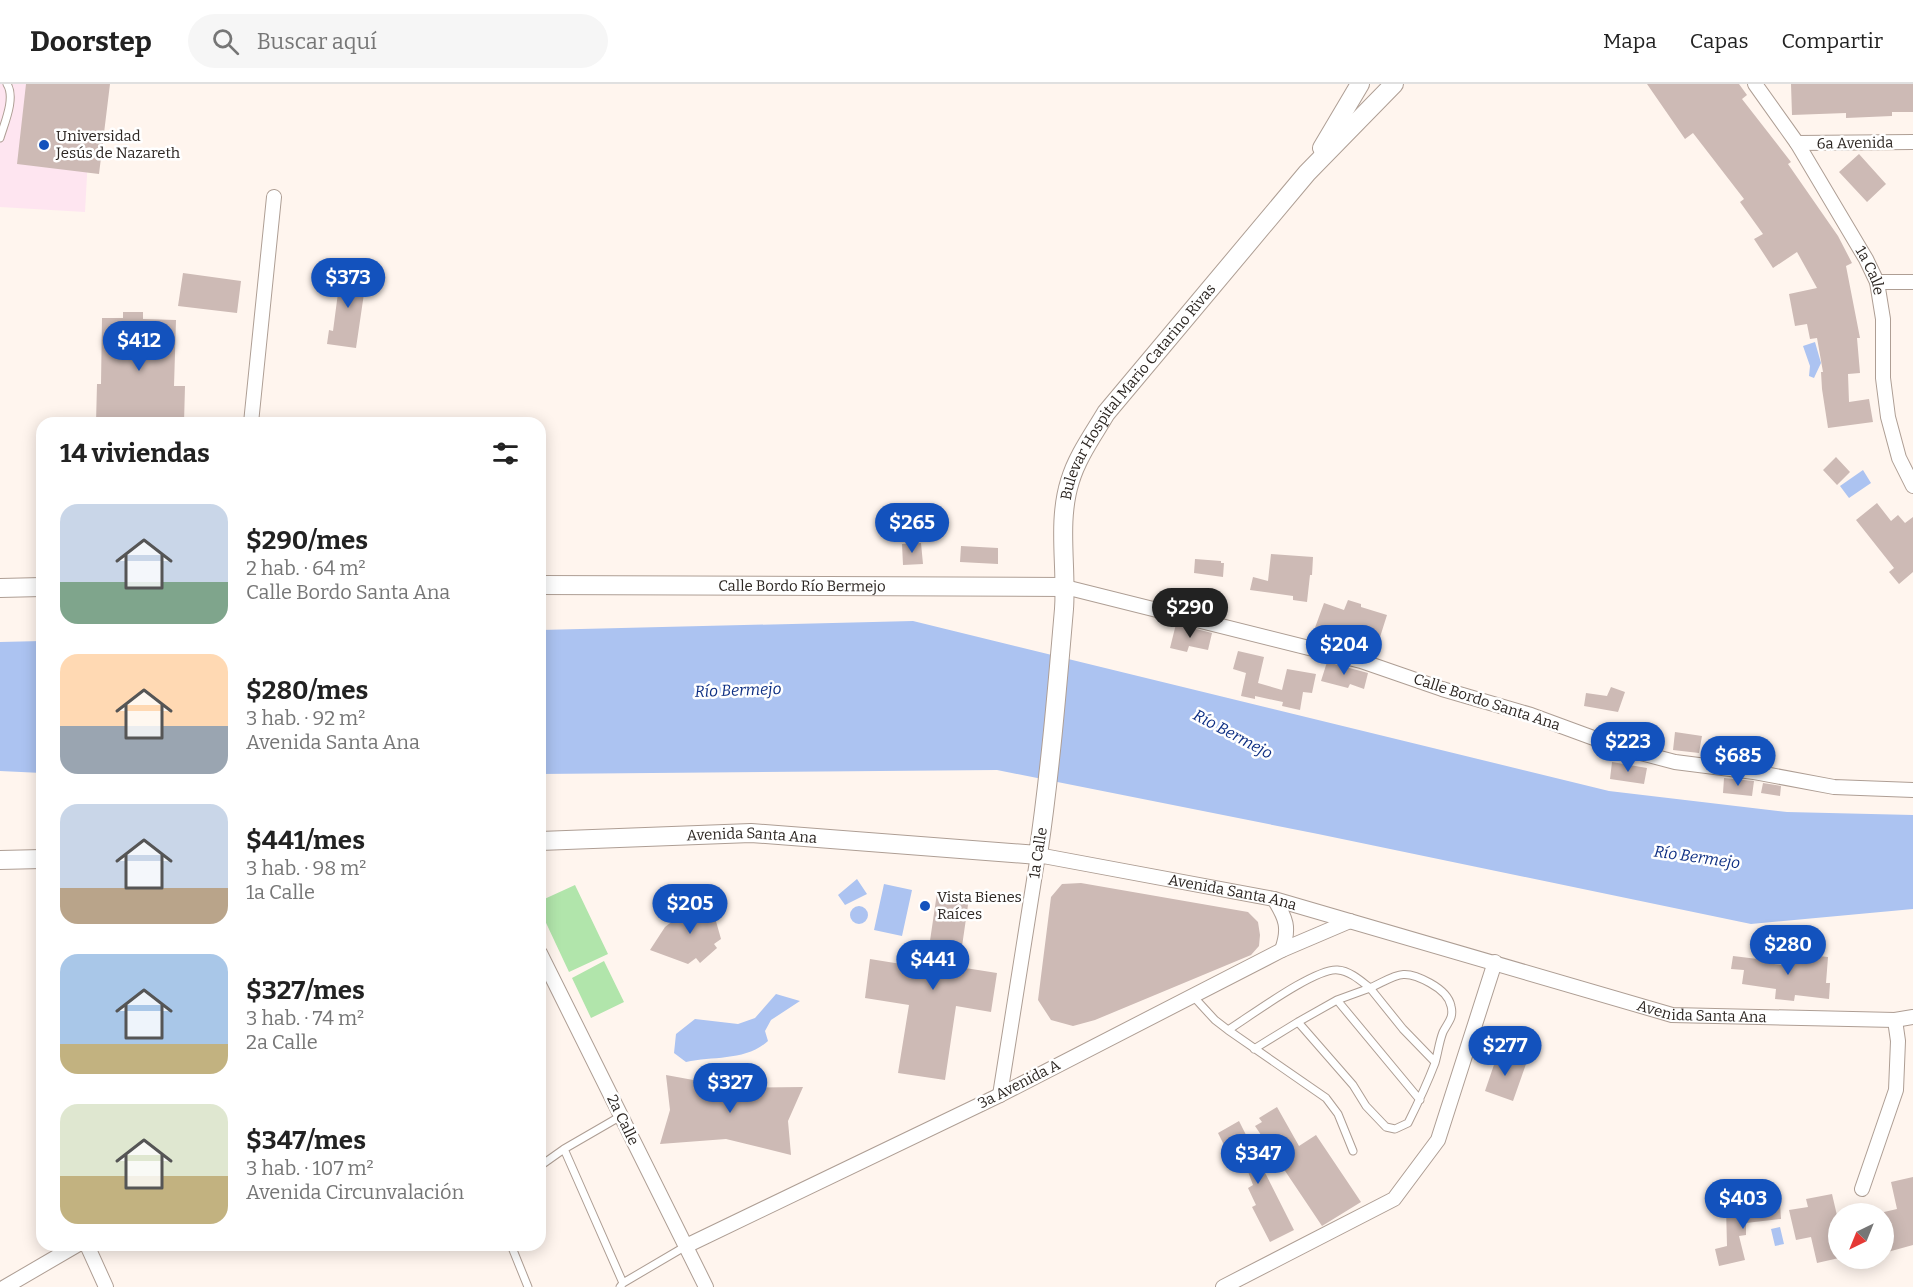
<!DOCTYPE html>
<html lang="es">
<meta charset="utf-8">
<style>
:root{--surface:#fff;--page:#f6f6f6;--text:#222;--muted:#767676;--line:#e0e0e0;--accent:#1352bd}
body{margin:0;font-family:Bitter,serif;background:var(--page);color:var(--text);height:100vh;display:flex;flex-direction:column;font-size:22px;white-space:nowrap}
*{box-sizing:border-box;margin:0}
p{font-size:20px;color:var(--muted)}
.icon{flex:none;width:33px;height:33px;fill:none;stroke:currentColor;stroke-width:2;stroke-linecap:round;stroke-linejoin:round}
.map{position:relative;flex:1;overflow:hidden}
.panel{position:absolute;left:36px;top:333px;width:510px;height:834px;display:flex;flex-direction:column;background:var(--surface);border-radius:18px;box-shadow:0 3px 15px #0003}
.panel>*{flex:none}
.needle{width:39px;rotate:223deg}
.fabs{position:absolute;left:1828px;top:1119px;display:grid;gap:12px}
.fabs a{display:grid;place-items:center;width:66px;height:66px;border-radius:50%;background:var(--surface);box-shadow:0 3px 15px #0003;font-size:30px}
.price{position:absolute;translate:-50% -51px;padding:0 14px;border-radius:21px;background:var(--accent);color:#fff;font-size:20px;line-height:39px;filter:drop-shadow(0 2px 3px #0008)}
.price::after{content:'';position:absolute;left:50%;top:36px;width:18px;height:14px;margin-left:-9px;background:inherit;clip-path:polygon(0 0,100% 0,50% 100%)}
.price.on{background:#222;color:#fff}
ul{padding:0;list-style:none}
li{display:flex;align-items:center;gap:18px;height:150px;padding:0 24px}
li span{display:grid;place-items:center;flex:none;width:168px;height:120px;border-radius:18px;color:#555}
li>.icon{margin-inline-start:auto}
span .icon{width:72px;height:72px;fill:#fffc;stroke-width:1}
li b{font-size:26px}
h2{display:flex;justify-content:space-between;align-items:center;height:72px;padding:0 24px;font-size:26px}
header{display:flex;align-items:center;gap:36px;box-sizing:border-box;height:84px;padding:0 30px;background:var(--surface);border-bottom:2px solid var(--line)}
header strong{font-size:28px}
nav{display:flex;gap:33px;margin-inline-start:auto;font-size:21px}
.search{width:420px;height:54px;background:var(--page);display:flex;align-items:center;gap:15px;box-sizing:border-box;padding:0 21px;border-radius:33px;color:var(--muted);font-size:22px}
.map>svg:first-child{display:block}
</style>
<header>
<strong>Doorstep</strong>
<div class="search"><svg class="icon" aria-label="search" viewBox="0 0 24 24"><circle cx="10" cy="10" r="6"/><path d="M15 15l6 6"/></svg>Buscar aquí</div>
<nav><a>Mapa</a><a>Capas</a><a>Compartir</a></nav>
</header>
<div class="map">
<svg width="1913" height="1203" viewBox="0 0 1913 1203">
<rect width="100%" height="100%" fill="#fff5ee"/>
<!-- education -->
<path fill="#fee5f0" d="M0,0H92L85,128L0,123Z"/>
<!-- green -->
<path fill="#b1e5ab" d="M575,801L608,870L569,888L540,826V817Z
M604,877L624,918L591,934L572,894Z"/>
<!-- water -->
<path fill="#acc3f1" d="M1815,258L1821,279L1814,294L1809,292L1810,282L1803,262Z
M1863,386L1871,399L1849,414L1840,402Z
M913,537L1609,707L1787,728L1913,731V825L1751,840L1318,750L997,686L540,690V546Z
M42,557V689L0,687V558Z
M857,795L867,810L845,821L838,811Z
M884,800L912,806L902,852L874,846Z
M850 831a9 9 0 1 1 18 0a9 9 0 1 1-18 0Z
M776,910L800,917L771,936L765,947L768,957C746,977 714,972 686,978L674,969L676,950L695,935L738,940L755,934Z
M1780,1143L1784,1160L1775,1162L1771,1145Z"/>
<!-- building -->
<path fill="#cdbab5" d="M26,0H110L99,90L17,80Z
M1647,0H1739L1747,11L1742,15L1791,78L1788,80L1838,152L1852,179L1846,182L1860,254H1857L1860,289L1848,290L1849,318L1869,315L1873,338L1828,344L1822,305L1821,288H1823L1817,254L1810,255L1807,240L1795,242L1789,210L1817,204L1797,168L1773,184L1754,155L1763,150L1740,118L1744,115L1693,49L1685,55Z
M1791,0H1913V28H1892V32L1846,34V29L1792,31Z
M1859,70L1886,100L1867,118L1839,88Z
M341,186L367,189L356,264L327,260L329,246L333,247Z
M183,189L241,197L237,229L178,222Z
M123,228H143V235L176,236L174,302H185L184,339H96L97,300H101L102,234H123Z
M1836,373L1850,388L1837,401L1823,386Z
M1877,419L1891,437L1898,431L1905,439L1913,433V488L1899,500L1889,488L1894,484L1856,436Z
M921,459L923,480L903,481L902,460Z
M961,462L998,464V480L960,478Z
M1271,470L1313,473L1312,491H1310L1307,518L1293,516V512L1250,506L1253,493L1268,497Z
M1195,475L1221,477V479H1224L1223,493L1194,489Z
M1348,516L1361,520V523L1387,531L1374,572L1332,560L1312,552L1324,519L1344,526Z
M1176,540L1212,549L1208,566L1189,562L1187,568L1170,564Z
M1238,567L1264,573L1258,599L1282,606L1287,585L1316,590L1312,609L1303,608L1300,626L1282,622L1283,618L1255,612V615L1241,612L1246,589L1233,585Z
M1327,578L1368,589L1364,605L1350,600L1348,604L1321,597Z
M1611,603L1625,608L1618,628L1584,622L1586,609L1607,612Z
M1675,648L1702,652L1699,669L1673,666Z
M1612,678L1647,684L1644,700L1610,695Z
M1724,694L1754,697L1752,712L1723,709Z
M1763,699L1781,702L1780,712L1761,709Z
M1081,799L1248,828L1258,838L1260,851L1259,862L1251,871L1095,936L1073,942L1051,936L1038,916L1051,813L1062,800Z
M937,809L969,814L959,883L997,889L991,928L956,922L945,996L898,989L909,921L865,914L870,875L926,884Z
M710,816L721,855L714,860L717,864L700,879L696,874L688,880L650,866L665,843L688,825Z
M1792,869L1828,873L1826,899H1830L1829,915L1795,911L1794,917L1775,915L1776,905L1742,900L1744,886L1731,885L1733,872L1766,876V879L1791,882Z
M1498,969L1526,980L1513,1017L1485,1007Z
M666,991L737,1004L803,1003L788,1037L791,1071L726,1055L660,1060L670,1026Z
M1277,1023L1299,1062L1316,1051L1361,1118L1322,1142L1255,1042L1262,1038L1259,1034Z
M1239,1037L1294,1146L1270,1158L1252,1123L1256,1121L1248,1104L1253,1101L1240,1066L1229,1071L1218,1049Z
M1913,1093V1161L1884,1169V1128L1897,1125L1891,1098Z
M1832,1110L1839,1140V1174L1817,1179L1811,1153L1796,1156L1789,1126L1808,1123L1806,1115Z
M1780,1120L1781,1135L1746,1139V1151L1739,1152L1745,1176L1719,1182L1715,1165L1727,1162L1726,1123L1751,1124Z"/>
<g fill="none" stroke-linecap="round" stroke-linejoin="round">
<!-- lane casing -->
<g stroke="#ae9e94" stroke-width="9">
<path id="lane" d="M0,54C4,40 16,14 7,0
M1192,911L1215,936L1228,946C1249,933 1316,883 1338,886C1350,887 1361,897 1370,904
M1337,916L1370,904
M1228,946L1326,1014L1338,1030L1353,1067
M1254,965L1298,938
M1420,1016L1337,916L1298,938L1353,1001L1366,1022L1386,1043L1395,1045L1408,1039C1418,1019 1427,1000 1435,979C1438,969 1439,958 1443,948C1448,938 1454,934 1451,922C1449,912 1439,904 1430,899C1402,883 1396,892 1370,904L1403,945L1435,978
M564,1065L623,1199
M540,1082L564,1065L621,1032
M511,1161L528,1203
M620,1203L623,1199L686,1162"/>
</g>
<!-- street casing -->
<g stroke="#ae9e94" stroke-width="16">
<g id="street">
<path id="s1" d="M1755,0L1797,59L1866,175L1877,198L1883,235V294L1888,333L1899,374L1913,402"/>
<path d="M1797,59L1913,58"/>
<path d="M1877,198H1913"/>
<path d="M251,339L274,113"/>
<path d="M1065,503L1361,577L1442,605L1531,631L1618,663L1675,678L1754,688L1834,703L1913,706"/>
<path d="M1274,815C1286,834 1290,844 1282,866"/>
<path d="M540,869L706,1203"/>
<path id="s2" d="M1000,1011L1038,771L1274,815L1672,931L1895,936L1913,933"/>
<path d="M1862,1105L1896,1006L1898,957L1895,936"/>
<path d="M87,1161L106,1203"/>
<path d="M686,1162L1000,1011L1282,866L1350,837"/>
<path d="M5,1203L77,1161"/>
<path d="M1223,1203L1394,1115L1438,1056L1495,878"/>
</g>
</g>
<!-- secondary casing -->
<g stroke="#ae9e94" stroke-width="20">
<g id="secondary">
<path d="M1322,64L1360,0"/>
<path id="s3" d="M540,501L1065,503"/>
<path d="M0,504L42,503"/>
<path id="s4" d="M540,757L751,749L1038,771C1050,689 1057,607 1064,525C1067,483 1057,438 1070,397C1077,373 1093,351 1106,329L1307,89L1394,0"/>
<path d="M0,776L42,775"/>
</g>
</g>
<!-- lane -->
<use href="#lane" stroke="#fff" stroke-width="7"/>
<!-- street -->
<use href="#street" stroke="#fff" stroke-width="14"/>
<!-- secondary -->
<use href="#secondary" stroke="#fff" stroke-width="18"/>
</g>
<!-- markers -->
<g fill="#1352bd" stroke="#fff" stroke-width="2">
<circle cx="44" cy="61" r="6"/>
<circle cx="925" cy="822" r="6"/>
</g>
<g text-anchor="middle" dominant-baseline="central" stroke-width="5" stroke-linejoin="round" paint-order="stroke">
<!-- poi labels -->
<g font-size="15" fill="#2c2622" stroke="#fff" text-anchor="start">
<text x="56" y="52">Universidad<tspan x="56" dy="17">Jesús de Nazareth</tspan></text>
<text x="937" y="813">Vista Bienes<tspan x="937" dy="17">Raíces</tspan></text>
</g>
<!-- street labels -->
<g font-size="15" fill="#2c2622" stroke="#fff">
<text transform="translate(1855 59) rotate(-1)">6a Avenida</text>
<text stroke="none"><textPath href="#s1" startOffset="220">1a Calle</textPath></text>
<text stroke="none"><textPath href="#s4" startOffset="987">Bulevar Hospital Mario Catarino Rivas</textPath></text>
<text stroke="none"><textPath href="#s3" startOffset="262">Calle Bordo Río Bermejo</textPath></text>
<text transform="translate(1487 618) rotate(18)">Calle Bordo Santa Ana</text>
<text stroke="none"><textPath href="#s4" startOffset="212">Avenida Santa Ana</textPath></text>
<text transform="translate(1038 769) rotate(-81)">1a Calle</text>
<text stroke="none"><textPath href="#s2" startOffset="441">Avenida Santa Ana</textPath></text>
<text stroke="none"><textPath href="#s2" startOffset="927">Avenida Santa Ana</textPath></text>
<text transform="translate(1019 1000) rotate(-27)">3a Avenida A</text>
<text transform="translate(623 1036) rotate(64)">2a Calle</text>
</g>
<!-- water labels -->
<g font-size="16" font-style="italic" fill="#0e2f83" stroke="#fff">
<text transform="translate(738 606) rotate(-2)">Río Bermejo</text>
<text transform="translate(1233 650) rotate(28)">Río Bermejo</text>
<text transform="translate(1697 773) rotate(8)">Río Bermejo</text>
</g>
</g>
</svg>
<div class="fabs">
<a><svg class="needle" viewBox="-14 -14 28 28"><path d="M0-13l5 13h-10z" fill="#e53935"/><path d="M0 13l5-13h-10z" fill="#767676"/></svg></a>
</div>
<b class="price" style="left:348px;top:225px">$373</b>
<b class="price" style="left:139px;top:288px">$412</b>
<b class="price" style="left:912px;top:470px">$265</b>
<b class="price on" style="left:1190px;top:555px">$290</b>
<b class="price" style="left:1344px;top:592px">$204</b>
<b class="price" style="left:1628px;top:689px">$223</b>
<b class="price" style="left:1738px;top:703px">$685</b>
<b class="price" style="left:690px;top:851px">$205</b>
<b class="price" style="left:1788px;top:892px">$280</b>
<b class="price" style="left:933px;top:907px">$441</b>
<b class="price" style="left:1505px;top:993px">$277</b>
<b class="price" style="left:730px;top:1030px">$327</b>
<b class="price" style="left:1258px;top:1101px">$347</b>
<b class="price" style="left:1743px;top:1146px">$403</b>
<section class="panel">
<h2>14 viviendas<svg class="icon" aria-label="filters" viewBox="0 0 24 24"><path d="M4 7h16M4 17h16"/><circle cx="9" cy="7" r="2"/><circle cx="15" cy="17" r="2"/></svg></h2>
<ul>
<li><span style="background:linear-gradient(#c9d6e8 65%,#7fa58c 0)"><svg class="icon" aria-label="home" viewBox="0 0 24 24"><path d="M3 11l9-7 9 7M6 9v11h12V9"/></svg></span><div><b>$290/mes</b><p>2 hab. · 64 m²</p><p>Calle Bordo Santa Ana</p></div></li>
<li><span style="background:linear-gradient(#ffd9b3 60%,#9aa5b1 0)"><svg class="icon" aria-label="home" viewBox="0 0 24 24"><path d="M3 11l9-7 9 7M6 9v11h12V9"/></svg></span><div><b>$280/mes</b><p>3 hab. · 92 m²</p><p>Avenida Santa Ana</p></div></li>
<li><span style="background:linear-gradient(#c9d6e8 70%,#b9a48a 0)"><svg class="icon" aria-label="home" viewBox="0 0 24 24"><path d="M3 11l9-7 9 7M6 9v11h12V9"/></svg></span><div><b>$441/mes</b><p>3 hab. · 98 m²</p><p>1a Calle</p></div></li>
<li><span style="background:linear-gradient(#a9c7e8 75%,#c2b280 0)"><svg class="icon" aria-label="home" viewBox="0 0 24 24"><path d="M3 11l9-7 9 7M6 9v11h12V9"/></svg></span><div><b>$327/mes</b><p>3 hab. · 74 m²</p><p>2a Calle</p></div></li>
<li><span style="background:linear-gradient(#dfe7d0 60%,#c2b280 0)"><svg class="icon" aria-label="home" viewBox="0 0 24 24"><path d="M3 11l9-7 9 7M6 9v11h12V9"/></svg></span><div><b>$347/mes</b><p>3 hab. · 107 m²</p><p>Avenida Circunvalación</p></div></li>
</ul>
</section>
</div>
